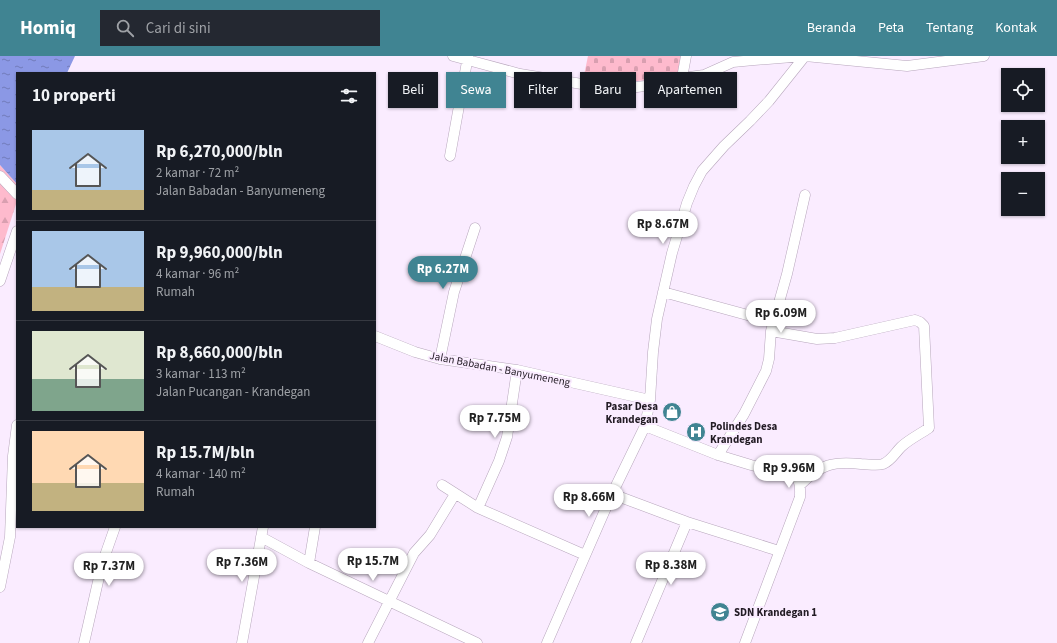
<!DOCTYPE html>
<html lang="id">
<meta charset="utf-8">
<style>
:root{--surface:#171b24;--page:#242831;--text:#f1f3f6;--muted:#9ea1a6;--line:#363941;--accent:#408492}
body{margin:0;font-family:"Source Sans 3",sans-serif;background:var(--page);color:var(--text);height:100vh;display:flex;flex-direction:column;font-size:15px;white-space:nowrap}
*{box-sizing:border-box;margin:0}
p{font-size:13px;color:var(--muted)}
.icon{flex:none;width:22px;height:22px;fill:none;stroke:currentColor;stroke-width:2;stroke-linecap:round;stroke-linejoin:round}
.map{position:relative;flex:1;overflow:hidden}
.panel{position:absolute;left:16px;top:16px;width:360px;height:456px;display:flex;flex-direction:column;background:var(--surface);border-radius:0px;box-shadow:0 1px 3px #0004}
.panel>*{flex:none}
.top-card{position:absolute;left:388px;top:16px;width:380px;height:36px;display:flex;gap:8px}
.buttons{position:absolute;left:1001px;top:12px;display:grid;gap:8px}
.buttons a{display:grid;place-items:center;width:44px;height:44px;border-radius:0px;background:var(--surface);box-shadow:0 1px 3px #0004;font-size:20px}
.price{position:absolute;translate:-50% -34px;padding:0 9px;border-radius:14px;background:#fff;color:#222;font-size:13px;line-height:26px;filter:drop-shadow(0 1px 2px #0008)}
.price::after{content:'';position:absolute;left:50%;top:24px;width:12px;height:9px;margin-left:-6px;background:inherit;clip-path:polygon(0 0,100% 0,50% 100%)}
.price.on{background:var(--accent);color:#fff}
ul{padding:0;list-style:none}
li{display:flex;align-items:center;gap:12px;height:100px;padding:0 16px}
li+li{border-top:1px solid var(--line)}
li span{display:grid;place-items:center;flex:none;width:112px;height:80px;border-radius:0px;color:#555}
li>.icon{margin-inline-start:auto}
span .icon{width:48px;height:48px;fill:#fffc;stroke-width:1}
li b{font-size:17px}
h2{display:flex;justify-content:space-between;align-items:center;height:48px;padding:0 16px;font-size:17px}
.chip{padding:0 14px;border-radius:0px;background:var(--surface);box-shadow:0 1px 3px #0004;font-size:14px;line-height:36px}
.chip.on{background:var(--accent);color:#fff}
header{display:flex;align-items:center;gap:24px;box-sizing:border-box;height:56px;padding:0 20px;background:var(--accent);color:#fff}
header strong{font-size:19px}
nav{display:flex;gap:22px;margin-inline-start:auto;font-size:14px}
.search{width:280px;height:36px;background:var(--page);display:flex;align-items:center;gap:10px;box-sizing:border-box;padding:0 14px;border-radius:0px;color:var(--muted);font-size:15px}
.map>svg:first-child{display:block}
</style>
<header>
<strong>Homiq</strong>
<div class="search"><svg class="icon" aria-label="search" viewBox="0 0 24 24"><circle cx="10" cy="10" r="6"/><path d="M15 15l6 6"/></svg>Cari di sini</div>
<nav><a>Beranda</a><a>Peta</a><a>Tentang</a><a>Kontak</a></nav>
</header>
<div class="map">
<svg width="1057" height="587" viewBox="0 0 1057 587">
<defs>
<pattern id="forest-firs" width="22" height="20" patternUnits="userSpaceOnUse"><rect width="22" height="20" fill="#febacd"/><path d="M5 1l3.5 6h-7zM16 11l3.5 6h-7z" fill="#d99fb0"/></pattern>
<pattern id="cemetery-stones" width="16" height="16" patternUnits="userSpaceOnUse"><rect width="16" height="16" fill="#febacd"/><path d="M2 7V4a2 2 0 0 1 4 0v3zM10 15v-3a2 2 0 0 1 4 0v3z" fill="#d99fb0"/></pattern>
<pattern id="water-ripples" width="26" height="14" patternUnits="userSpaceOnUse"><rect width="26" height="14" fill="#8b98e5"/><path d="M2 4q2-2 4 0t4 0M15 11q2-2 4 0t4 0" fill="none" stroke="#717bb9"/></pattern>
</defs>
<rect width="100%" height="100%" fill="#faecff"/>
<!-- forest -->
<path fill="url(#forest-firs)" d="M0,109L17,128V145L0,198Z"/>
<!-- cemetery -->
<path fill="url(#cemetery-stones)" d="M588,0H682L679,21L637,25L583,24Z"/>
<!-- water -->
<path fill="url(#water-ripples)" d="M0,0H75L67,17H17V128L0,109Z"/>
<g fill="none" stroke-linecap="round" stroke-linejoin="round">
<!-- minor casing -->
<g stroke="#b7a6bc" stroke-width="11">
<path id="minor" d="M453,0L520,18L588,29L629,32L653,29L682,22L704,19L733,6L754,4L805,0L907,10L984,0
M682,22L686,0
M450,100L468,0
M0,120L17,138
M0,225L17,175
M663,236L773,266
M771,275L817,283L835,282L915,264L920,266L924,270L929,372C920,378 908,384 901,391C895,397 891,405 883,408C876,410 868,408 861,408C833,405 821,408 800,429
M375,280L415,296L440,303L517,314L650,344
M440,303L454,236L475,172
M645,370L718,399L751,409L795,420C801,426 800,432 800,441L745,587
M718,399L744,358L766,315L769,303L771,275L787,218L805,139
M442,429L478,452L585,499
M612,438L687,466L779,495
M478,452L499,405L507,381L517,314
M261,481L309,507L477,587
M309,507L315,471
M0,531L10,481L13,400L17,369
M84,587L102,508L115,471
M242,587L263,471
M368,587L414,497L430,479L455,438
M547,587L612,438L645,370L650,344L653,296L657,263L672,197L687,147L694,130L702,115L724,90L750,65L769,45L805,0
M636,587L687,466"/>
</g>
<!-- minor -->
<use href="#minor" stroke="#fff" stroke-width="10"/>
</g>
<!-- icons -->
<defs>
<g id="shop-disc" transform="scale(1)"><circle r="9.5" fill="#408492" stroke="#faecff"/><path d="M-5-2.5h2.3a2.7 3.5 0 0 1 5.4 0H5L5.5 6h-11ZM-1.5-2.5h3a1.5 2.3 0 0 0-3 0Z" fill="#fff"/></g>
<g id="hospital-disc" transform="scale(1)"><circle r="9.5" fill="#408492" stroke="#faecff"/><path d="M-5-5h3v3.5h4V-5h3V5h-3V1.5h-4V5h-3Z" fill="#fff"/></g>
<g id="school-disc" transform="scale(1)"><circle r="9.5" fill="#408492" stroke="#faecff"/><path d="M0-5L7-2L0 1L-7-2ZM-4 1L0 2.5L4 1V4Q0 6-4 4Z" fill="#fff"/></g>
</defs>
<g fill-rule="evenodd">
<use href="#shop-disc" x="672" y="356"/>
<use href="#hospital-disc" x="696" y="376"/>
<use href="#school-disc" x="720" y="556"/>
</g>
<g text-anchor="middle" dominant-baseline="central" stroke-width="4" stroke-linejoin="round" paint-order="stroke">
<!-- street labels -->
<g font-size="11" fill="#221b24" stroke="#faecff">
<text transform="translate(500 313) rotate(11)">Jalan Babadan - Banyumeneng</text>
</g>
<!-- poi labels -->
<g font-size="11" font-weight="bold" fill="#221b24" stroke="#faecff" text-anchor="start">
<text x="658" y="350" text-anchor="end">Pasar Desa<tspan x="658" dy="13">Krandegan</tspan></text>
<text x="710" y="370">Polindes Desa<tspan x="710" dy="13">Krandegan</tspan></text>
<text x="734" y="556">SDN Krandegan 1</text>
</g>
</g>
</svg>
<div class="buttons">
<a><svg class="icon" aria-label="locate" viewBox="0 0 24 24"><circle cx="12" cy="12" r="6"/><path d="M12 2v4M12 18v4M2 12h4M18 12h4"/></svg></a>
<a>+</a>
<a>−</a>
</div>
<b class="price" style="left:663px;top:189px">Rp 8.67M</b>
<b class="price on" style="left:443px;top:234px">Rp 6.27M</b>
<b class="price" style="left:781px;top:278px">Rp 6.09M</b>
<b class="price" style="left:495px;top:383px">Rp 7.75M</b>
<b class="price" style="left:789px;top:433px">Rp 9.96M</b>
<b class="price" style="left:589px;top:462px">Rp 8.66M</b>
<b class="price" style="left:373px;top:526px">Rp 15.7M</b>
<b class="price" style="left:242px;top:527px">Rp 7.36M</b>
<b class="price" style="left:671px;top:530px">Rp 8.38M</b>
<b class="price" style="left:109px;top:531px">Rp 7.37M</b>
<div class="top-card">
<a class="chip">Beli</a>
<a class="chip on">Sewa</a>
<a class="chip">Filter</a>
<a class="chip">Baru</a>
<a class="chip">Apartemen</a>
</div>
<section class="panel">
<h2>10 properti<svg class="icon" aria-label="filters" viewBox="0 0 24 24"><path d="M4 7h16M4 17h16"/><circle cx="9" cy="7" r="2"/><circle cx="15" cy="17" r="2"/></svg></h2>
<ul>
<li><span style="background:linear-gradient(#a9c7e8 75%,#c2b280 0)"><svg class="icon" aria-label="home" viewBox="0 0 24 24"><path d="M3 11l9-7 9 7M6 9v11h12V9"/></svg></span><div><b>Rp 6,270,000/bln</b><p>2 kamar · 72 m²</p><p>Jalan Babadan - Banyumeneng</p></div></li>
<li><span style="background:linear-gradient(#a9c7e8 70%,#c2b280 0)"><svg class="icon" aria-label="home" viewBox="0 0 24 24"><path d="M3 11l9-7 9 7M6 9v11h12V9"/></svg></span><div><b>Rp 9,960,000/bln</b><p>4 kamar · 96 m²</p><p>Rumah</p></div></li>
<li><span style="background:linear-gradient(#dfe7d0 60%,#7fa58c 0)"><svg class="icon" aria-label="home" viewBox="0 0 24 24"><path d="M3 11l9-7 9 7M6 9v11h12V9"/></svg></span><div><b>Rp 8,660,000/bln</b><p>3 kamar · 113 m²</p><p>Jalan Pucangan - Krandegan</p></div></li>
<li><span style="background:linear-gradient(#ffd9b3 65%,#c2b280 0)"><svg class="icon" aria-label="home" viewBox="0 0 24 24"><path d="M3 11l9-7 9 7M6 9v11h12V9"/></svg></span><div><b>Rp 15.7M/bln</b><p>4 kamar · 140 m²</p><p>Rumah</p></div></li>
</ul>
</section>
</div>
